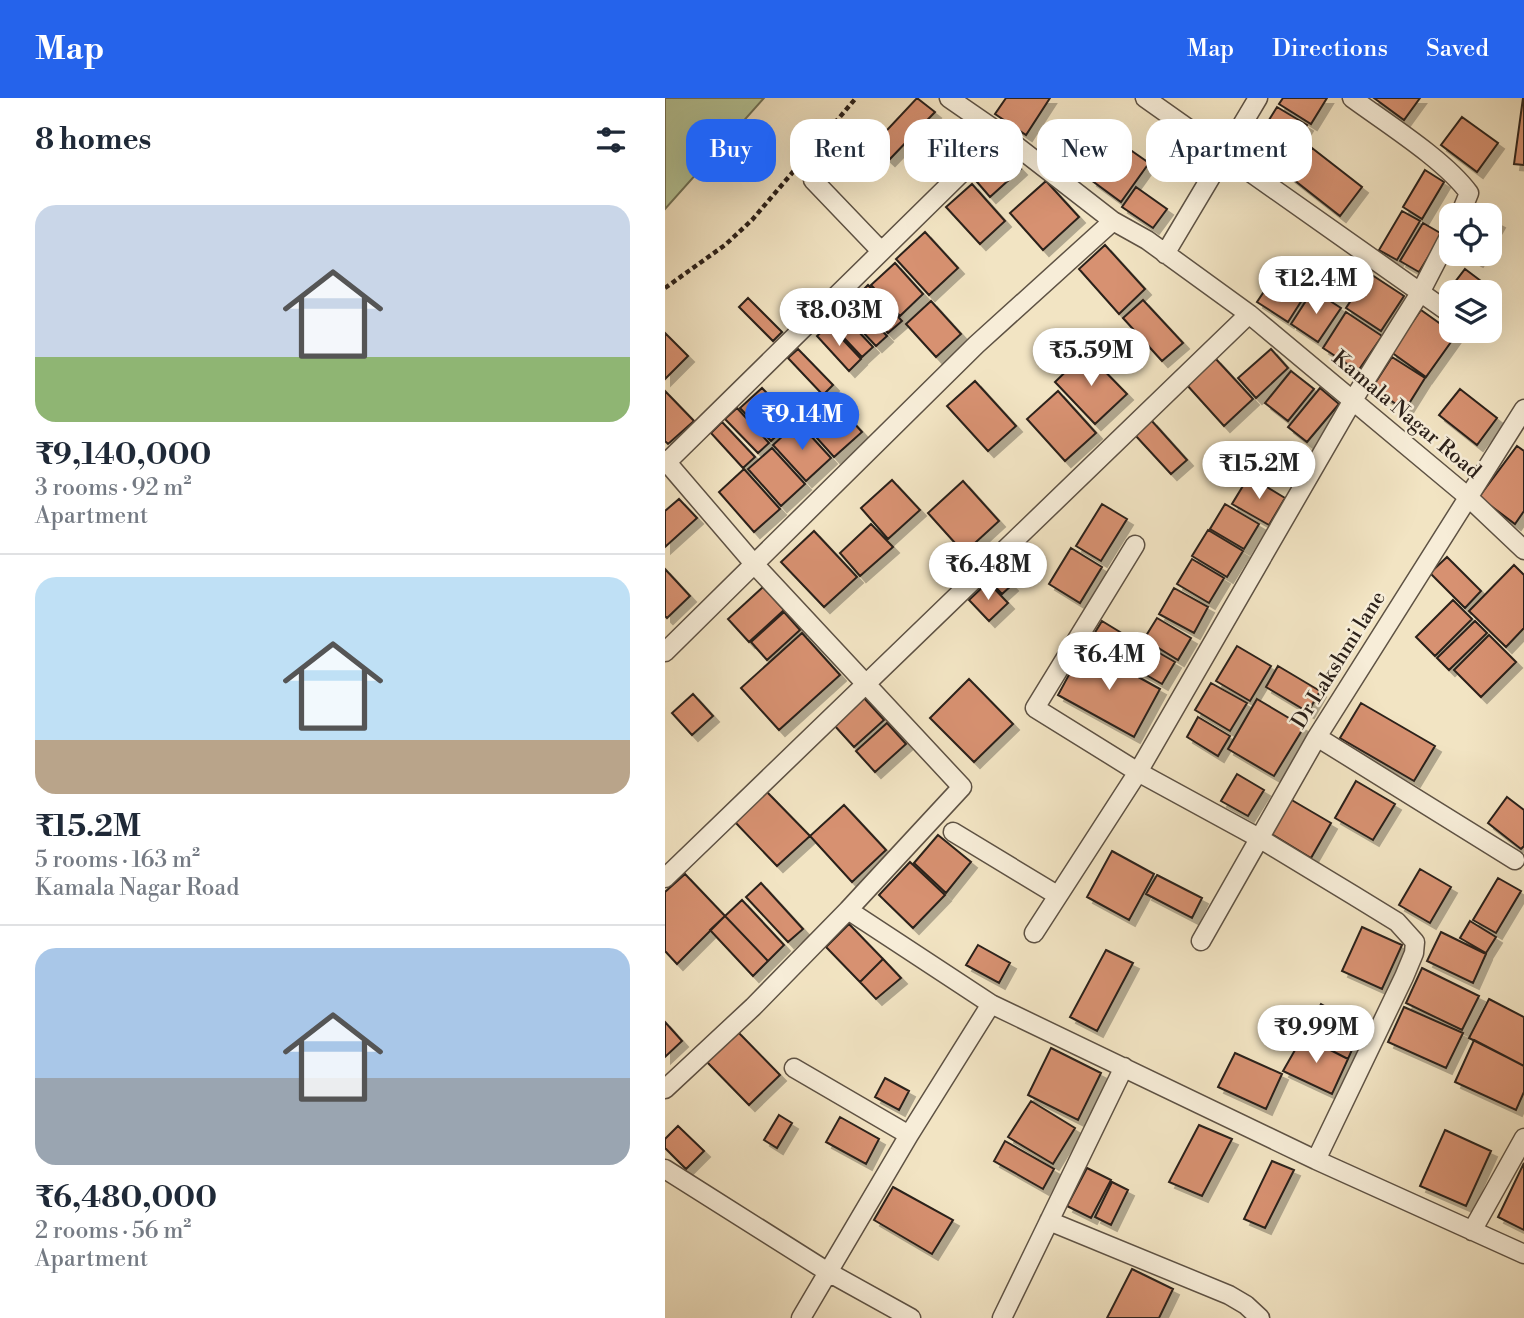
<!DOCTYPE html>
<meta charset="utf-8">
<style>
:root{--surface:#fff;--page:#f6f6f7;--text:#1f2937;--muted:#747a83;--line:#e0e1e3;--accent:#2563eb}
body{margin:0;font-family:"Libre Bodoni",serif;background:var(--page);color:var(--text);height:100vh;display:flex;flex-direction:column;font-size:26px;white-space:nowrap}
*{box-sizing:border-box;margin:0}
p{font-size:23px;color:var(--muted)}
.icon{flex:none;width:38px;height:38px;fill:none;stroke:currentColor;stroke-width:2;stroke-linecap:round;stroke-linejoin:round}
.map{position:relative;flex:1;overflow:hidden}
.panel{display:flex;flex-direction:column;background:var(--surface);width:665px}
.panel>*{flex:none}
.guide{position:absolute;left:21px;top:21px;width:665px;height:63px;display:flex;gap:14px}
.fabs{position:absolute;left:774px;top:105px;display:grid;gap:14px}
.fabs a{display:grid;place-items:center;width:63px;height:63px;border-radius:14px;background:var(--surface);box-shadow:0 7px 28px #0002;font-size:35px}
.price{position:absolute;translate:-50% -60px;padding:0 16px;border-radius:24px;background:#fff;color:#222;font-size:23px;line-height:46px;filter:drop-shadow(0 2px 4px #0008)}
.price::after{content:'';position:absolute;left:50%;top:42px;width:21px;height:16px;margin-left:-10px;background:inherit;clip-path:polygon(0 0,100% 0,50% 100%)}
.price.on{background:var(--accent);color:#fff}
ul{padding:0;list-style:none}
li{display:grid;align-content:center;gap:14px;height:371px;padding:0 35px}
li+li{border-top:2px solid var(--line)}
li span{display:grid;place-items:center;height:217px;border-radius:21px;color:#555}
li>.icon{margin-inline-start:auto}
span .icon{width:126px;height:126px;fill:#fffc;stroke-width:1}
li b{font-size:30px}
h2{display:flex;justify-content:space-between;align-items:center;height:84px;padding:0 35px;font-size:30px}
.pill{padding:0 24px;border-radius:21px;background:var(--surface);box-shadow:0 7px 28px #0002;font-size:24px;line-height:63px}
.pill.on{background:var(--accent);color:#fff}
header{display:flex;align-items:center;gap:42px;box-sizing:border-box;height:98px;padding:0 35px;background:var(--accent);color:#fff}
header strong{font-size:33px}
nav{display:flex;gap:38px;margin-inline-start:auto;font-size:24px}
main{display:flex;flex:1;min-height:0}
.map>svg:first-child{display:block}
</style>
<header>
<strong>Map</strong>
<nav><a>Map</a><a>Directions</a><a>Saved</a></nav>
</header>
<main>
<section class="panel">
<h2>8 homes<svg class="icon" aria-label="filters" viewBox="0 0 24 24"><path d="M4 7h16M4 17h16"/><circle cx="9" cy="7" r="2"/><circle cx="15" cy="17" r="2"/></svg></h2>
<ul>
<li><span style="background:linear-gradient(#c9d6e8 70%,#8fb573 0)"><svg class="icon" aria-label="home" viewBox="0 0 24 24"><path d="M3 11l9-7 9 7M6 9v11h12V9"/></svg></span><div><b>₹9,140,000</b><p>3 rooms · 92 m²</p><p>Apartment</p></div></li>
<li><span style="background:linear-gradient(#bfe0f5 75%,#b9a48a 0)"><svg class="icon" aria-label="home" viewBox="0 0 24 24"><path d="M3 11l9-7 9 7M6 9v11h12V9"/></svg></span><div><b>₹15.2M</b><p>5 rooms · 163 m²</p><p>Kamala Nagar Road</p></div></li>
<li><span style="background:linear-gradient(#a9c7e8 60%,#9aa5b1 0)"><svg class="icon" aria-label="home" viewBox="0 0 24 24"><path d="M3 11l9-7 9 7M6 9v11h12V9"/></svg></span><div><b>₹6,480,000</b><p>2 rooms · 56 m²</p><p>Apartment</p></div></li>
</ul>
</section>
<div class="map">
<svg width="859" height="1220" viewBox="0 0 859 1220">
<defs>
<filter id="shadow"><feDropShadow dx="6" dy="6" stdDeviation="0" flood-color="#0004"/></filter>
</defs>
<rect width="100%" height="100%" fill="#f2e4c3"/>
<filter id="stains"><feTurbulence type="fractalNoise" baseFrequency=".00286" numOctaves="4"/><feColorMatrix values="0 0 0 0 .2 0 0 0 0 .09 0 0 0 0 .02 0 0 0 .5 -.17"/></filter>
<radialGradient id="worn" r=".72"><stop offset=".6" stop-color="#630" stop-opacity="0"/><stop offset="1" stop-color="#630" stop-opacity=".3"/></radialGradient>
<!-- green -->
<path fill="#b6c597" stroke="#717358" stroke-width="2" d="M0,0H99L0,111Z"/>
<!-- building -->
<path fill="#d79171" stroke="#2c211a" stroke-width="2" filter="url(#shadow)" d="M252,0L270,14L224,62L208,47Z
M341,0H385L361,37L330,16Z
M618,0H662L646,26L614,6Z
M709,0H755L739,22Z
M858,0H859V67L849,66Z
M612,9L642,27L629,48L599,30Z
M797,19L833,45L812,74L776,47Z
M422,24L447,42L429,67L404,49Z
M596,30L631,49L615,76L581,58Z
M454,44L484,65L456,104L426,82Z
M336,50L356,71L325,99L306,77Z
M647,50L697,89L675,118L624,78Z
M760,72L779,84L757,121L738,109Z
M381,83L414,119L378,152L345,115Z
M307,86L340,123L315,146L281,109Z
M471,89L502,111L488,130L457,109Z
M810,111L822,117H806Z
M737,113L755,123L732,162L714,152Z
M824,119L834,124L824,141Z
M758,125L777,136L754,174L735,163Z
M260,134L293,170L264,197L231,161Z
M440,147L480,191L454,216L414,171Z
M800,156H816L812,163Z
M230,165L258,196L235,218L206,187Z
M614,171L644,191L623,224L592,204Z
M800,171L824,189L819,194H786V201L780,197Z
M704,175L739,198L716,233L681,210Z
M203,187L237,223L223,235L190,200Z
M648,192L676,210L653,244L626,226Z
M83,200L117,234L108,243L74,209Z
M478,202L518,245L497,263L458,220Z
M189,203L222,238L211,248L178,213Z
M266,203L296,236L271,259L241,226Z
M756,212L791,237L761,279L726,254Z
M681,214L717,238L693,273L658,250Z
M176,215L208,249L197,259L165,225Z
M164,227L196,261L184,273L152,238Z
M0,235L23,258L0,281Z
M133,251L168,287L158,297L123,260Z
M606,251L623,270L591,300L573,280Z
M421,254L462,296L430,326L390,284Z
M727,259L760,280L740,312L707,290Z
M550,260L588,301L559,328L521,286Z
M626,273L649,291L623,323L600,305Z
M310,283L351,328L323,353L282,308Z
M97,290L128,322L106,343L75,310Z
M655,290L674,306L642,344L623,329Z
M795,291L832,320L812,347L774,317Z
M0,293L29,323L3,346L0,343Z
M393,293L431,335L400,363L362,321Z
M162,295L197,334L169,359L134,320Z
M72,310L104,345L93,355L60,321Z
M486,322L522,362L506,376L470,337Z
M57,324L90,359L78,370L46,335Z
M133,324L166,360L141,383L108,347Z
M852,348L859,353V413L850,426L814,399Z
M107,350L140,386L116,408L83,371Z
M79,371L115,411L89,434L54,394Z
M584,378L620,400L604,427L567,406Z
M227,382L255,412L223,441L196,410Z
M298,383L334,423L299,455L263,415Z
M14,401L32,420L0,449V413Z
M437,406L462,421L436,463L411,448Z
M560,406L594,426L579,451L545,431Z
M206,426L228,449L195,478L175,455Z
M543,432L578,453L562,479L527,458Z
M149,433L192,479L159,509L116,464Z
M406,450L437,469L415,505L384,486Z
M782,459L816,493L800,510L765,475Z
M527,461L559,480L544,505L512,486Z
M849,467L859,477V530L841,549L804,513Z
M0,471L25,498L2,520L0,518Z
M333,473L347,487L337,496L324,482Z
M323,484L343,505L324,523L304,502Z
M98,489L119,512L84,544L63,521Z
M509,490L543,509L529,535L494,516Z
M788,502L807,521L770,558L751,539Z
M119,514L135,532L102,562L86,544Z
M492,520L526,540L513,562L479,541Z
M437,523L473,545L459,568L423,546Z
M810,523L822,535L784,572L772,560Z
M137,535L175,577L114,632L76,590Z
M824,537L851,564L816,599L789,572Z
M477,545L510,564L497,586L464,567Z
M572,548L606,568L585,603L551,583Z
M419,549L495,591L469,639L393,597Z
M613,568L655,593L643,614L601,589Z
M304,581L348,626L309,664L265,620Z
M546,585L582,605L565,633L530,612Z
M28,596L48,618L27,637L7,615Z
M199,600L219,622L189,649L169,627Z
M592,601L639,629L609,678L563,651Z
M696,605L770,648L749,683L675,640Z
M533,619L565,638L553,658L522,639Z
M222,625L241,646L210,674L191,653Z
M572,676L599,692L583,718L556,703Z
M691,683L730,706L708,742L670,720Z
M101,693L145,738L112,768L69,723Z
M842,699L859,712V748L856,751L823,725Z
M625,701L666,725L646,760L605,735Z
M179,707L221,752L187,784L145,738Z
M273,737L306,764L281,795L249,765Z
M447,753L489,776L464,822L422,799Z
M245,764L280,797L248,830L214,797Z
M755,771L786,789L765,825L734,807Z
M20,776L60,818L12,866L0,853V794Z
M492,777L537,800L527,820L481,796Z
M833,780L856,793L831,835L808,822Z
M96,785L138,831L123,844L81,799Z
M77,802L119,847L103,863L60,818Z
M60,818L103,863L88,878L45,832Z
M805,823L831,839L821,855L795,840Z
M184,826L218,861L195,884L161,849Z
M697,829L737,847L717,891L677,873Z
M776,834L821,856L808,885L762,863Z
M313,847L345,865L334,885L301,867Z
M441,852L468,865L432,933L405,919Z
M218,861L236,880L211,901L195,884Z
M757,870L814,898L797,932L741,905Z
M824,901L859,919V968L804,940Z
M656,906L697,929L683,961L638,938Z
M739,909L798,935L781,970L723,944Z
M0,924L17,943L0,959Z
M71,932L115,977L84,1007L40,962Z
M638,938L683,961L667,996L618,973Z
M809,942L859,968V994L851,1012L790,984Z
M386,950L436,975L413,1022L363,997Z
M570,955L617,976L601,1011L553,989Z
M220,980L244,993L234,1012L210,999Z
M366,1003L410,1030L388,1066L343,1039Z
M114,1017L127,1025L112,1050L99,1042Z
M175,1019L214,1041L201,1066L161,1044Z
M534,1027L567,1041L537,1098L504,1084Z
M13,1028L39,1053L21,1071L0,1050V1041Z
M780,1032L826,1053L801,1108L755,1088Z
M340,1043L389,1071L378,1091L329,1063Z
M607,1063L629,1072L600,1130L579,1121Z
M859,1065V1132L833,1119Z
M422,1070L446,1082L426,1120L402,1108Z
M447,1084L463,1092L446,1127L430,1119Z
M228,1089L288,1122L267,1156L209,1122Z
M467,1171L508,1191L494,1220H442Z"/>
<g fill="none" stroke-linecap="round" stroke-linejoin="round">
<!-- minor casing -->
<g stroke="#5e5244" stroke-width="21">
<path id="minor" d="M284,0L336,36L448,123L482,142L584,216L802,398L859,452
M480,0L786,216
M687,0C721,25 780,62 804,95L795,117
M148,82L216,153
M500,156L593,0
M0,362L90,467L297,689L183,812L88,909L0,991
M0,366L336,36
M470,447L370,610L473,674L594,740L688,797L732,824L750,844L749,855L739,879L651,1062
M0,554L311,247L448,123
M652,639L850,762
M288,734L392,797
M0,780L584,216
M183,812L326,906L651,1062L859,1156
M369,835L473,674L688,302L755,195L786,135
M536,843L652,639L859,311
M129,970L244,1037
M0,1071L163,1174L246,1220
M384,1123L564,1197L581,1207L595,1220
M807,1133L859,1040
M136,1220L244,1037L326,906
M337,1220L459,969"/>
</g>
<!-- path -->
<path stroke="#2c211a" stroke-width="4.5" stroke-dasharray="5 3.5" stroke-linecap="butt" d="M0,190L60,147L87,122L191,0"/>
<!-- minor -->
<use href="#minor" stroke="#f7edd8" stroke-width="18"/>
</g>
<g text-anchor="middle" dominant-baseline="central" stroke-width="5" stroke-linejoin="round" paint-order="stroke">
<!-- street labels -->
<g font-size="21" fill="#2c211a" stroke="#f7edd8">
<text transform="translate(741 317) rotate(40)">Kamala Nagar Road</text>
<text transform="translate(674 562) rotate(-58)">Dr Lakshmi lane</text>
</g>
</g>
<rect width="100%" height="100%" filter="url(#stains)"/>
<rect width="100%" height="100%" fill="url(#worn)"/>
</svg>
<div class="fabs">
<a><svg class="icon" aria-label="locate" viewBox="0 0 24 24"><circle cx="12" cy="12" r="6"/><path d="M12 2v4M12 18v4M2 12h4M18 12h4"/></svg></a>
<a><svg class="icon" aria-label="layers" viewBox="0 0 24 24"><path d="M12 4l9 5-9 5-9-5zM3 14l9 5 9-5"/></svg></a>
</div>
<b class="price" style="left:651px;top:218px">₹12.4M</b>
<b class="price" style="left:174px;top:250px">₹8.03M</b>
<b class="price" style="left:426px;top:290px">₹5.59M</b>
<b class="price on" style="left:137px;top:354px">₹9.14M</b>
<b class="price" style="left:594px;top:403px">₹15.2M</b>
<b class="price" style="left:323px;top:504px">₹6.48M</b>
<b class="price" style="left:444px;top:594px">₹6.4M</b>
<b class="price" style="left:651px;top:967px">₹9.99M</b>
<div class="guide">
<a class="pill on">Buy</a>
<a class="pill">Rent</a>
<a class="pill">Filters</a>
<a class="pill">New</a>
<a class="pill">Apartment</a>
</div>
</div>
</main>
